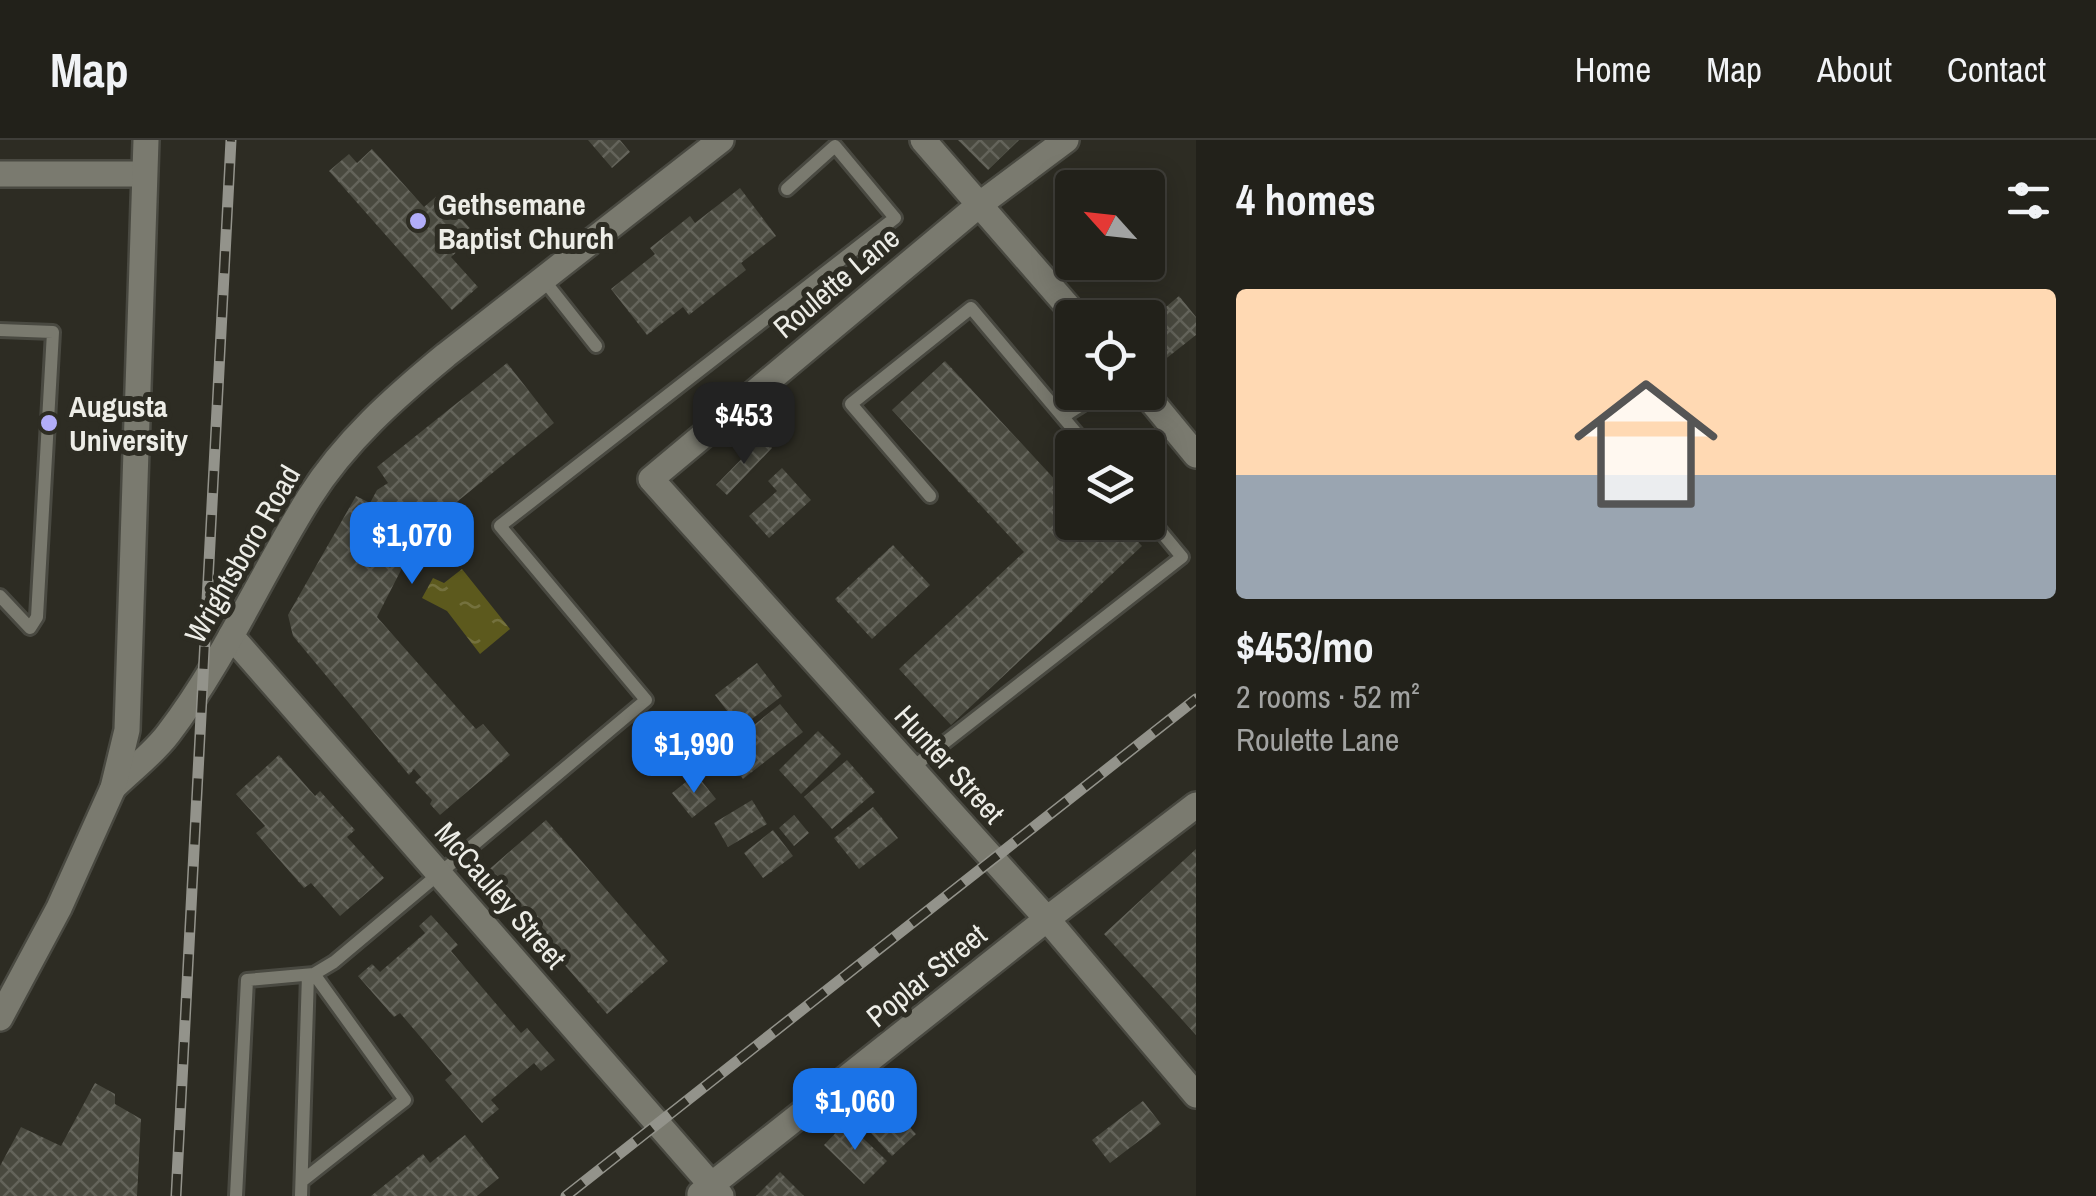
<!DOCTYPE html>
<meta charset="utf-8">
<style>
:root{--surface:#22211a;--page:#2e2e27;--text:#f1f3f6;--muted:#a2a3a2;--line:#3f3e39;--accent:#1a73e8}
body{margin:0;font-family:"Archivo Narrow",sans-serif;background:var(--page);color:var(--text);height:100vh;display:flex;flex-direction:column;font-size:38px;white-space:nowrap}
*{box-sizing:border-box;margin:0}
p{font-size:32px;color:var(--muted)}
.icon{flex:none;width:55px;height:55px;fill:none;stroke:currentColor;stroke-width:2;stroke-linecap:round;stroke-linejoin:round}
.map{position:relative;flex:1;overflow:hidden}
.details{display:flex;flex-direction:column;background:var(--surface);width:900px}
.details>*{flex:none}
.needle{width:65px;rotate:297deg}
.controls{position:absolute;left:1055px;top:30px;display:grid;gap:20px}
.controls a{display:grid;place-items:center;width:110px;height:110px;border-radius:10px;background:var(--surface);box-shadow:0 5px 25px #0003,0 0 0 2px var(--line);font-size:50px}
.price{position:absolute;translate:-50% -85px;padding:0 22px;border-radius:20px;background:var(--accent);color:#fff;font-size:32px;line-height:65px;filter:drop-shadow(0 2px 5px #0008)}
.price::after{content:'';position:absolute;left:50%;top:60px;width:30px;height:22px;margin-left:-15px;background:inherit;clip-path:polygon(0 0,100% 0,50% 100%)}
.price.active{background:#222;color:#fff}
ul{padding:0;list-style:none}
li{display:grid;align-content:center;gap:20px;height:530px;padding:0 40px}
li span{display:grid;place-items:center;height:310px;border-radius:10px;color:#555}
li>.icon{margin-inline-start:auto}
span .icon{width:180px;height:180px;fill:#fffc;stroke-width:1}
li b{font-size:42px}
h2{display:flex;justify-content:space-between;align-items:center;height:120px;padding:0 40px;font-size:42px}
header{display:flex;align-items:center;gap:60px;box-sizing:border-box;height:140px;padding:0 50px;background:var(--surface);border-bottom:2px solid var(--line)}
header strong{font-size:48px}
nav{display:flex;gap:55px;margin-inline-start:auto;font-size:35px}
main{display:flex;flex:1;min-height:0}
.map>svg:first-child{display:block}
</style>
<header>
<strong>Map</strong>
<nav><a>Home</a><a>Map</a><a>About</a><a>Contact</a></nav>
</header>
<main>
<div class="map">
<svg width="1196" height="1056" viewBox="0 0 1196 1056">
<defs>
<pattern id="water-ripples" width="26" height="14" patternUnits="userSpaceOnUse" patternTransform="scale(2.5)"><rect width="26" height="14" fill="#5c591d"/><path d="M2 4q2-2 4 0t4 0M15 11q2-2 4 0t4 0" fill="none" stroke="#74713e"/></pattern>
<pattern id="building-cross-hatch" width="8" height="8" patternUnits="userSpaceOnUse" patternTransform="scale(2.5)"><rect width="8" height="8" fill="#49493f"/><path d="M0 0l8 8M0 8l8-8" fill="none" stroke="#64645b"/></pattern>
</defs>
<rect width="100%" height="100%" fill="#2d2c23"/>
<!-- water -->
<path fill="url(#water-ripples)" d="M462,429L510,489L480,514L447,471L422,458L433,438L444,443Z"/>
<!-- building -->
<path fill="url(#building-cross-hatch)" d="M588,0H620L630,12L612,28Z
M958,0H1019L988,30Z
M372,9L424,67L439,54L476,95L451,117L478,147L452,170L329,31L349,14L357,23Z
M740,48L776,96L741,123L746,130L689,175L683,167L647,195L611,149L655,114L650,108L690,76L695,83Z
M1077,122H1104L1084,139L1073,126Z
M1179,156L1196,177V195L1154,228L1148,220V182Z
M945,221L1072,358V382H1096L1114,402L1127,390L1142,406L951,585L899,529L1024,412L892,270Z
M507,223L554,283L421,391L377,477L476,589L483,584L510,615L440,675L430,664L432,660L415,642L421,637L414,629L409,635L293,496L288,475L356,356L370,363L377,350L388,343L377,327Z
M762,298L772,308L727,355L716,345Z
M782,328L811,360L769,398L749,376L777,351L768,341Z
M893,405L930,445L872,499L835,459Z
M757,523L782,556L740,588L715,555Z
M780,564L803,592L743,639L722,611Z
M818,591L841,614L801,654L779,630Z
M279,615L315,656L320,651L355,690L347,697L384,738L340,776L311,743L304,748L256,693L265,686L236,654Z
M847,620L875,652L832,689L804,657Z
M696,634L716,659L692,678L672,653Z
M752,660L767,684L728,707L714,683Z
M873,667L898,698L859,729L834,698Z
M794,675L809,693L794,706L779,688Z
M546,680L668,821L607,874L485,733Z
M773,690L793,716L763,738L744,713Z
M1196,709V895L1104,794Z
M431,775L458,805L451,811L521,893L527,888L555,920L541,931L534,923L491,960L499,969L482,983L445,940L452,934L400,873L394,877L358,836L372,824L380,832L425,793L419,786Z
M95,943L115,954V964L141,979L137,1056H0V1026L21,987L61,1006Z
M882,957L916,994L892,1016L858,979Z
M1143,961L1161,984L1110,1023L1092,1000Z
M846,982L887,1021L864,1044L824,1005Z
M465,995L499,1038L477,1056H371L423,1014L430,1023Z
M780,1032L804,1056H756Z"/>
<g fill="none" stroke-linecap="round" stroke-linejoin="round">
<!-- service casing -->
<g stroke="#494941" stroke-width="18">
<path id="service" d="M543,139L596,206
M0,190L53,192L37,477L30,488L0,456
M1071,271L1073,259L1080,252
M1064,277C1075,267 1086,265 1099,252
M930,356L851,264L971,168L1089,308
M912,628L1182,417L1148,376
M302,1041L405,960L314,834
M236,1056L247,840L314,834L334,822L646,560L500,386L895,78L835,6L787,49
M301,1056L308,835"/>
</g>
<!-- minor casing -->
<g stroke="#494941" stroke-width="30">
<path id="minor" d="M923,0L1078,178
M1066,0L979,65L651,339L1047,779L1196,955
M1144,252L1196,315
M231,496L721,1056
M700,1054L1047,779L1196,665"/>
</g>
<!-- tertiary casing -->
<g stroke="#494941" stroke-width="30">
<path id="tertiary" d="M0,34H144
M113,648C131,630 153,614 168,594C224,521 260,436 309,358C345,301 395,257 446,215L721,0"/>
</g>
<!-- secondary casing -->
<g stroke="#494941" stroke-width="30">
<path id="secondary" d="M0,878L59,768L113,648L127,590L146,0"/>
</g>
<!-- service -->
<use href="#service" stroke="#7a7a6f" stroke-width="12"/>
<!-- minor -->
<use href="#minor" stroke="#7a7a6f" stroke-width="25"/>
<!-- tertiary -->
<use href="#tertiary" stroke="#7a7a6f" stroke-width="25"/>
<!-- secondary -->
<use href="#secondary" stroke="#7a7a6f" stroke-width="25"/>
<!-- rail casing -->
<g stroke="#93938b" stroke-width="11">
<path id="rail" d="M176,1056L231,0
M566,1056L1196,559"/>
</g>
<!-- rail -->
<use href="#rail" stroke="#2d2c23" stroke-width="8" stroke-dasharray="22" stroke-linecap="butt"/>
</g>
<!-- markers -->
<g fill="#b2adf9" stroke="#2d2c23" stroke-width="4">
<circle cx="418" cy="81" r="10"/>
<circle cx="49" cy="283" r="10"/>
</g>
<g text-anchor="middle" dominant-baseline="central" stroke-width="10" stroke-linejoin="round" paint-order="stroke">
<!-- poi labels -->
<g font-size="30" font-weight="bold" fill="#edede7" stroke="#2d2c23" text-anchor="start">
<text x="438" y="64">Gethsemane<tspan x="438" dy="34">Baptist Church</tspan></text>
<text x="69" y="266">Augusta<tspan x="69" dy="34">University</tspan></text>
</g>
<!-- street labels -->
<g font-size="30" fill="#edede7" stroke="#2d2c23">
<text transform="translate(836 142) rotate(-40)">Roulette Lane</text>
<text transform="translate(242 414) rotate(-60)">Wrightsboro Road</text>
<text transform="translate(950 624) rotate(48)">Hunter Street</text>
<text transform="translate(501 755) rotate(49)">McCauley Street</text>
<text transform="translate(926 835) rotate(-39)">Poplar Street</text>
</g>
</g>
</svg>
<div class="controls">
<a><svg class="needle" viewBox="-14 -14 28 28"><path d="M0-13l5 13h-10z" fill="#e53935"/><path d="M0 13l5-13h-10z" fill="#a2a3a2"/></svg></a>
<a><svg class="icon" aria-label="locate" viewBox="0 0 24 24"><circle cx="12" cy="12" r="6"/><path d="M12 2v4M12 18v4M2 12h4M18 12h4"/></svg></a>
<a><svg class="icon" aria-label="layers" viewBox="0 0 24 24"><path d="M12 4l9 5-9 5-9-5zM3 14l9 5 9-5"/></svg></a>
</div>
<b class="price active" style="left:744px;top:327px">$453</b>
<b class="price" style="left:412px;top:447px">$1,070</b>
<b class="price" style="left:694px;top:656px">$1,990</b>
<b class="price" style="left:855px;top:1013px">$1,060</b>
</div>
<section class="details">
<h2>4 homes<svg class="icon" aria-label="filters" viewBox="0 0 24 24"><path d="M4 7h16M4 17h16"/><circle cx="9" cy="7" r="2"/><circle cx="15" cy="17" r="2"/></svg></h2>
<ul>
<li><span style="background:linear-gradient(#ffd9b3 60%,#9aa5b1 0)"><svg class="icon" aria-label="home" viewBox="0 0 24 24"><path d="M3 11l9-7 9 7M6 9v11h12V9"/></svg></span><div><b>$453/mo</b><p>2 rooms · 52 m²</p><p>Roulette Lane</p></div></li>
</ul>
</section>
</main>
